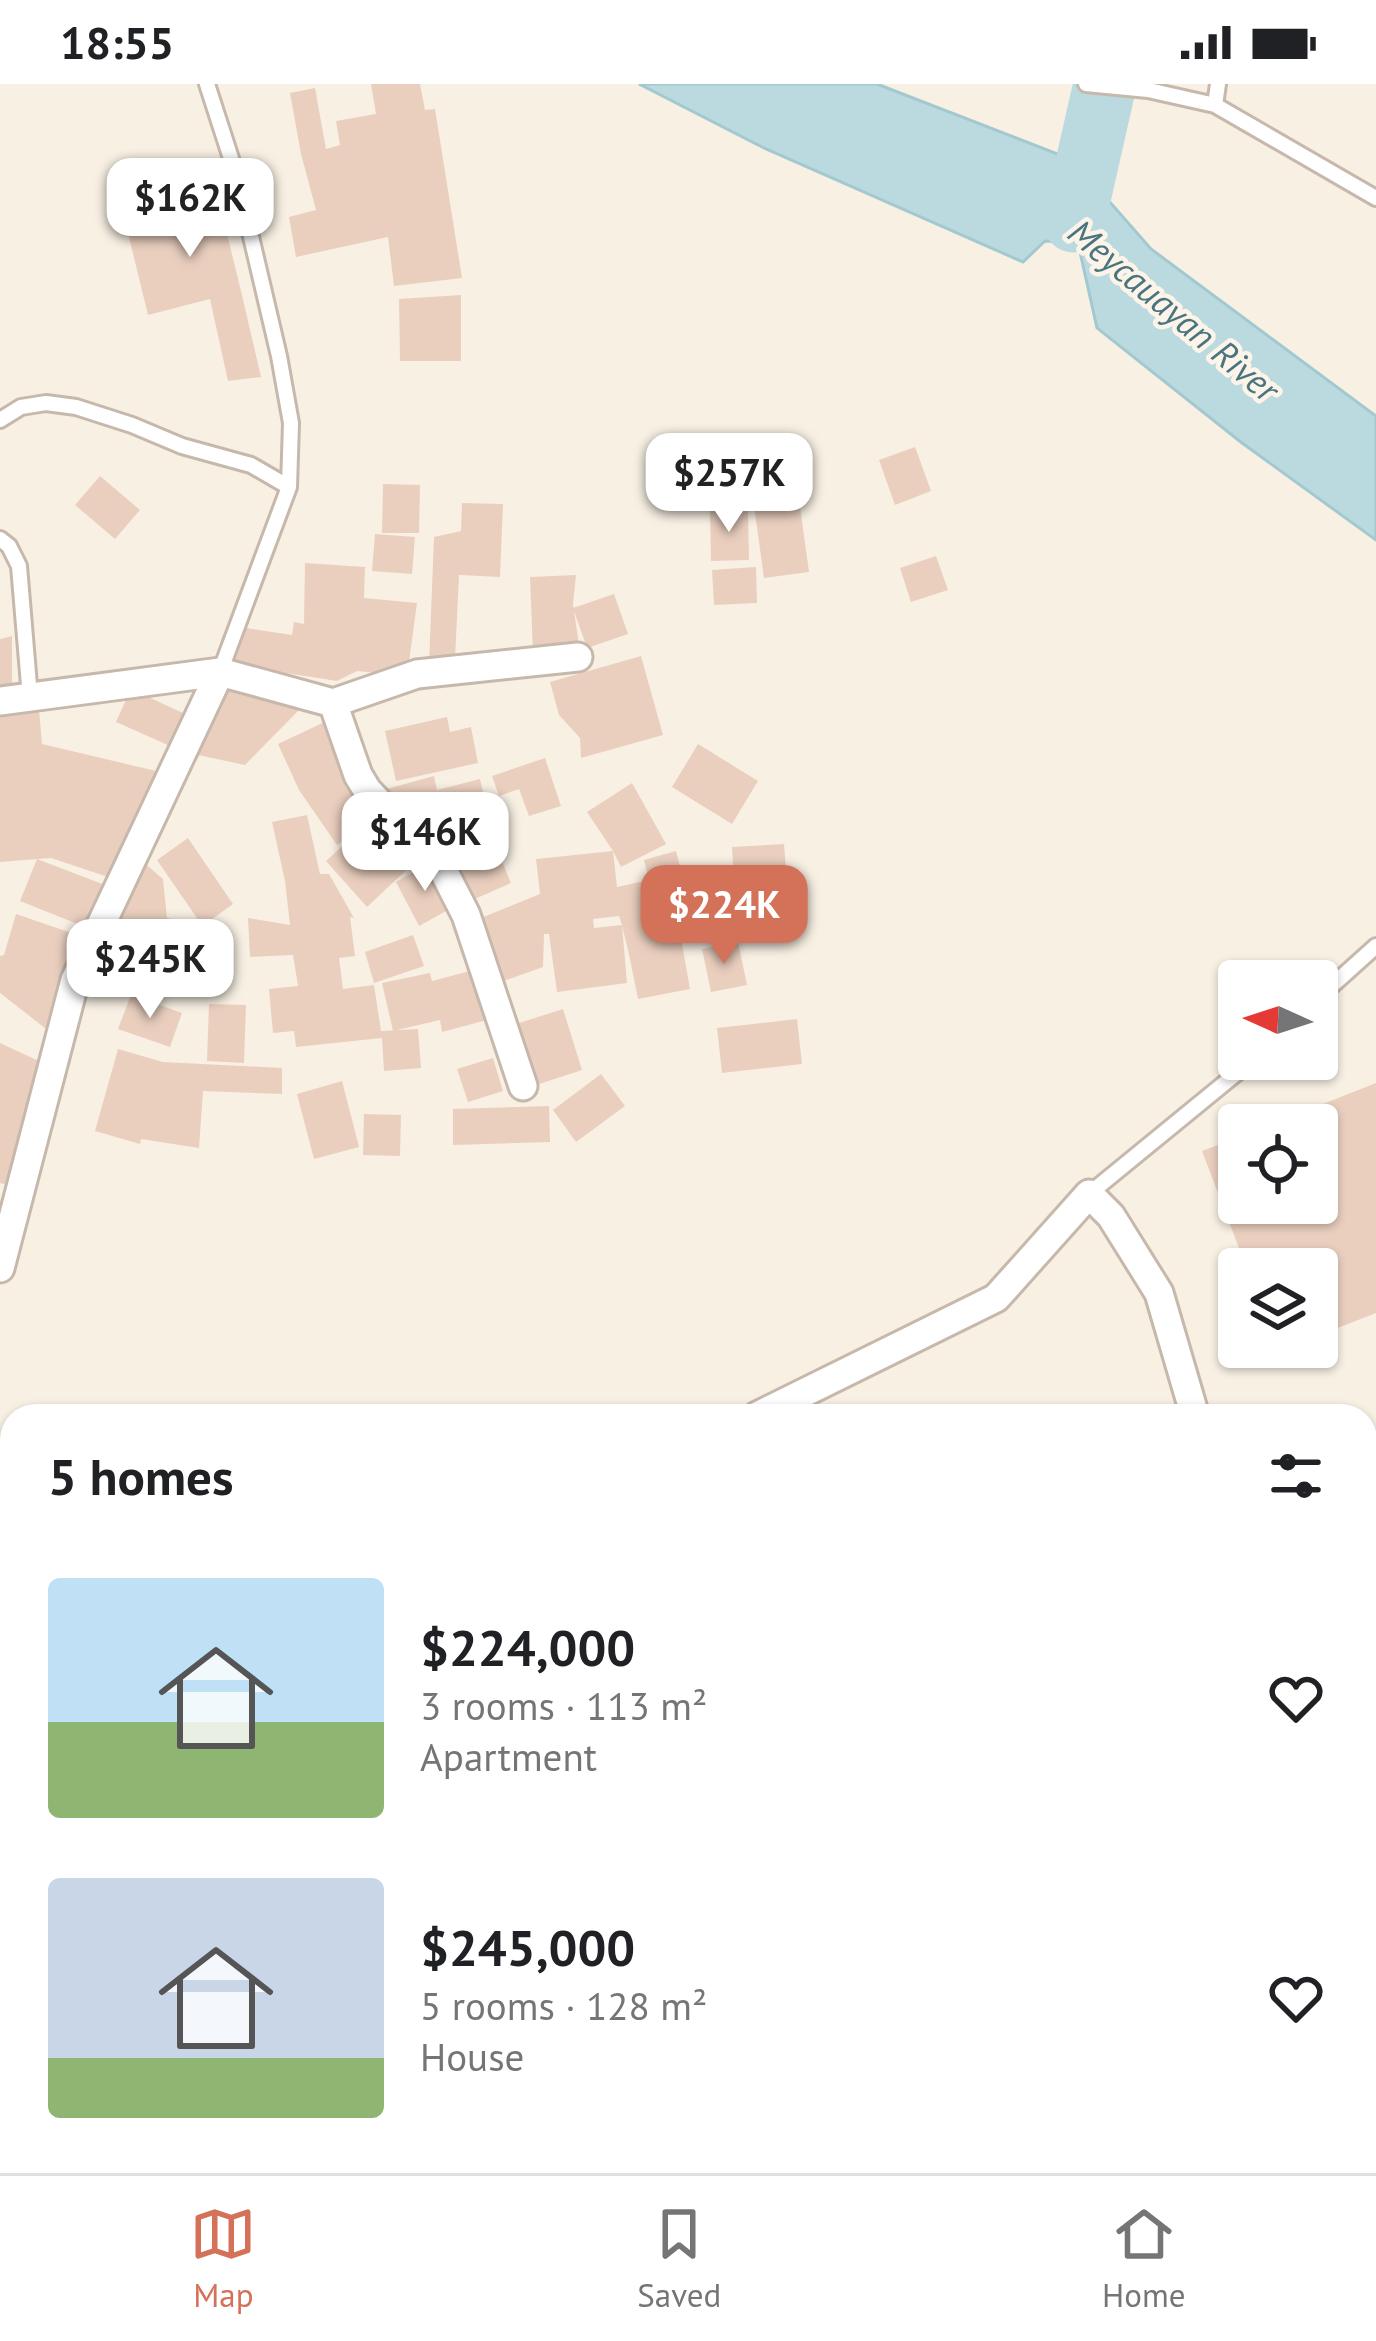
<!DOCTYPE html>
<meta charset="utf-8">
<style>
:root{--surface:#fff;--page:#f6f6f6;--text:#202124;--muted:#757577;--line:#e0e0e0;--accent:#d37258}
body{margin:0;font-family:"PT Sans",sans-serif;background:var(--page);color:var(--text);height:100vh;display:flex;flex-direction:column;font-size:45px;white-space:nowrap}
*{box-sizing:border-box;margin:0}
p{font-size:39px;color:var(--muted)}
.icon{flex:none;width:66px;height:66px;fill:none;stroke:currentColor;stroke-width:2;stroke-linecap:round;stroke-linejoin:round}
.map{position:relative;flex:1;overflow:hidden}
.side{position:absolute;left:0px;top:1320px;width:1377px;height:771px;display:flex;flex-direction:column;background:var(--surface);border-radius:36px 36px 0 0;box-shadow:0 3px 9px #0004}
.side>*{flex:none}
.needle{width:78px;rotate:273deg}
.controls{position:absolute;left:1218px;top:876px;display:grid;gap:24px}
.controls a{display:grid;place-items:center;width:120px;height:120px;border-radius:12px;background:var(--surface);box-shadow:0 3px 9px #0004;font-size:60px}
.price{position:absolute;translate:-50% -102px;padding:0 27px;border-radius:24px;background:#fff;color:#222;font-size:39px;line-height:78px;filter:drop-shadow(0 3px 6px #0008)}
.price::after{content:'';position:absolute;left:50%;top:72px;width:36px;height:27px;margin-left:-18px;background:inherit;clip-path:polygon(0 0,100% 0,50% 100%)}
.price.active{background:var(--accent);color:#fff}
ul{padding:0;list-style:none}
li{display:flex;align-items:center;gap:36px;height:300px;padding:0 48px}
li span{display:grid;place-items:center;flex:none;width:336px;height:240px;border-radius:12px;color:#555}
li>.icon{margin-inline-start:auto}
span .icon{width:144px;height:144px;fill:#fffc;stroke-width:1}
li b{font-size:51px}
h2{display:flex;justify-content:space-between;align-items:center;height:144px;padding:0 48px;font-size:51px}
.status{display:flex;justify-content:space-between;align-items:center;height:84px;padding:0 60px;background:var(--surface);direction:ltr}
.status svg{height:33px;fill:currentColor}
.dock{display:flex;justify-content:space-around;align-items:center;height:168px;border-top:3px solid var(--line);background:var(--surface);font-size:33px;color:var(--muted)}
.dock a{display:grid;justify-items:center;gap:6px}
.dock .active{color:var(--accent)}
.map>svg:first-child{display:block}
</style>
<div class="status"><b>18:55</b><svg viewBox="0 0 49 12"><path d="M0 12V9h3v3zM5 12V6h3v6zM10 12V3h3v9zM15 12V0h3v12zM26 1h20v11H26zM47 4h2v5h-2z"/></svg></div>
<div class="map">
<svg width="1376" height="2089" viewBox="0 0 1376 2089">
<rect width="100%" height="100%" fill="#f8f0e3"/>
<!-- industrial -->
<path fill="#e8e2dd" d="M1376,1846V2089H749V2079H1365V1848Z"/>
<!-- water -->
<path fill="#bbdadf" stroke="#a2c9cf" stroke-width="3" d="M639,0H877L1073,76L1151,165L1376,332V456L1242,359L1097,244L1078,159L1045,157L1023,178L762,63Z"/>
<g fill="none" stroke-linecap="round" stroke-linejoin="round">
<!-- river -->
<path stroke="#bbdadf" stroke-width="63" d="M1074,137L1105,0"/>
</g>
<!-- building -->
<path fill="#eacfbf" d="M371,0H420L425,26L435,25L462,194L394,202L388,153L296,173L289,133L316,126L301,70L290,9L315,4L326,65L340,61L336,37L376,30Z
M211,85L241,207L261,293L228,297L210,215L148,231L118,108Z
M461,211V277H400L399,215Z
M915,363L931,407L895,421L879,376Z
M795,387L809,488L764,494L750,393Z
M100,392L140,426L115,455L75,421Z
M383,400L420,401L419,449H382Z
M462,419L503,420L500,493L459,491L455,575L429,581L434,453L461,447Z
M710,426H748L749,476L711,477Z
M375,450L415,453L412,490L372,487Z
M936,472L948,506L911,518L900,484Z
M305,479L365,483L364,514L417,519L407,592L357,587L337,597L234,581L240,543L292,551L294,538L304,540Z
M756,483L757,519L714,521L712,486Z
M576,491L573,520L580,568L533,570L530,493Z
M614,510L628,550L587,564L573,524Z
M12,552V600L0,608V555Z
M641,572L663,651L581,674L580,654L559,631L550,598Z
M214,602L302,623L245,681L198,671Z
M131,605L185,630L170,662L116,638Z
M39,626L42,660L156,687L111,794L51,774L0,778V629Z
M447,633L450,648L471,643L478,679L396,697L385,647Z
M331,635L418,775L367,823L326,777L371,736L337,761L299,706L278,660Z
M698,660L758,697L732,740L672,703Z
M545,674L561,722L529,732L519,705L499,712L492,692Z
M434,692L437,706L480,695L492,747L433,765L379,707Z
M632,699L666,760L621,783L613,767L617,803L649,796L644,776L676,767L685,802L702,797L712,833L679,843L690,905L638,915L630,875L622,841L619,832L593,835L594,844L622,841L627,899L557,908L549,850H544L543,883L498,899L476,836L540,810L536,775L613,767L587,728Z
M307,731L320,790H329L354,834L350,833L355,872L339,874L343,905L374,901L381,947L418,945L421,984L384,987L382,954L296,963L294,947L273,949L269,905L298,902L293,871L250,873L248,834L290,841L285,797L272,738Z
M492,753L511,799L468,818L449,771Z
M188,754L233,820L204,841L219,844L224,874L174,883L171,863L118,845L142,777L163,795L167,834L201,840L157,776Z
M784,760L788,811L735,815L732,763Z
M37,775L105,801L85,843L20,817Z
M431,778L455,822L419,842L396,798Z
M16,830L86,854L50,948L0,909V872L4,871Z
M413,851L424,882L374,899L365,868Z
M738,858L747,901L711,908L702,865Z
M474,886L487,936L442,948L440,936L393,947L382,899L430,889L432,897Z
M131,911L182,929L170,963L118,945Z
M209,920L246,921L244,979L207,977Z
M563,925L582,986L536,1001L516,940Z
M797,935L802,980L722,989L717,944Z
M0,959L41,978L16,1059L7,1101L0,1099Z
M118,965L163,978L282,984V1010L203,1007L199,1064L141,1055L140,1060L95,1047Z
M493,974L503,1007L468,1018L457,985Z
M601,990L625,1022L576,1058L553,1026Z
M342,997L359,1063L314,1075L297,1010Z
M1376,999V1229L1317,1252V1185H1247L1202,1067L1239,1053V1119H1317V1041H1270Z
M549,1022L550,1058L453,1061V1025Z
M364,1030L401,1031L400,1072L363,1071Z
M1376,1452V1520L1365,1495V1457Z"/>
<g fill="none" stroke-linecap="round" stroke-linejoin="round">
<!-- lane casing -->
<g stroke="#c7b8ac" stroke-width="20">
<path id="lane" d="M207,0L237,93L279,272L291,339L289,403L220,588
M1086,0L1148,6L1215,21L1376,114
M1215,21L1218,0
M0,336L21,323L46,319L76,323L132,341L182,362L251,381L289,403
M0,455L9,462L19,482L30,613
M1317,915L1376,862
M1089,1110L1254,975
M1365,2021L1376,2020
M1012,2079L1013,2089
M788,2089V2079
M1191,2089L1192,2079"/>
</g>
<!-- street casing -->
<g stroke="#c7b8ac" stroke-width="33">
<path id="street" d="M0,617L220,588L333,619L417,590L578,573
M333,619L358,691L367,706L443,786L466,831L523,1002
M0,1184L75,896L220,588
M757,1332L996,1214L1089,1110L1111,1132L1159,1209L1195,1332
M0,1383L12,1388
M1365,1399L1376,1395
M0,1630L12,1615
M0,1813L12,1832
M286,2079L296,2089
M741,2079V2089"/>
</g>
<!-- lane -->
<use href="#lane" stroke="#fff" stroke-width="14"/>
<!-- street -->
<use href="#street" stroke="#fff" stroke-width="27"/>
</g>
<g text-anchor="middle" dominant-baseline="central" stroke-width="9" stroke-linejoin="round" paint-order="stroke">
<!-- water labels -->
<g font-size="36" font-style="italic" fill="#4a757e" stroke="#fcf4e9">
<text transform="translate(1174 226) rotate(40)">Meycauayan River</text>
</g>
</g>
</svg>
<div class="controls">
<a><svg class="needle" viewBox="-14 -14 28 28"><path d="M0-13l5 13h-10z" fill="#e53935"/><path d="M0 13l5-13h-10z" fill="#757577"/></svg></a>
<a><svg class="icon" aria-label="locate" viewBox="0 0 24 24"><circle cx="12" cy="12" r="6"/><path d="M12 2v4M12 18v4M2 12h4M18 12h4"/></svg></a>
<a><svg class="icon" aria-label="layers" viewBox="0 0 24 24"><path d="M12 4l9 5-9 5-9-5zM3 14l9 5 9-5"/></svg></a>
</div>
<b class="price" style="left:190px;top:176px">$162K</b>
<b class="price" style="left:729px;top:451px">$257K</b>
<b class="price" style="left:425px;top:810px">$146K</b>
<b class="price active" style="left:724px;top:883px">$224K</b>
<b class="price" style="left:150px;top:937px">$245K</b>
<section class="side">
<h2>5 homes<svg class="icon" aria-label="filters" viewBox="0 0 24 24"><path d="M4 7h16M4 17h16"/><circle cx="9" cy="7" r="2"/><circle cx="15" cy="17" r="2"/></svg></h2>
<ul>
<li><span style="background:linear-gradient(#bfe0f5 60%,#8fb573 0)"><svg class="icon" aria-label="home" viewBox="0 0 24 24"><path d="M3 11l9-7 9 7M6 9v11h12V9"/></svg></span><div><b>$224,000</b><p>3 rooms · 113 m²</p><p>Apartment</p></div><svg class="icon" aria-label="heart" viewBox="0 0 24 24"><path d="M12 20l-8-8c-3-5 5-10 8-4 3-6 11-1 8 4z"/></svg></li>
<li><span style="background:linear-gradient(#c9d6e8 75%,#8fb573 0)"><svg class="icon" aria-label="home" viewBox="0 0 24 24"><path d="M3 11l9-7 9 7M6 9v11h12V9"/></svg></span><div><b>$245,000</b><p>5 rooms · 128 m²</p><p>House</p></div><svg class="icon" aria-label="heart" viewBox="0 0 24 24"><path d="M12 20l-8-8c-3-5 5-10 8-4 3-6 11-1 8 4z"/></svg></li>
</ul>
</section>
</div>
<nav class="dock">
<a class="active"><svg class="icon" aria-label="map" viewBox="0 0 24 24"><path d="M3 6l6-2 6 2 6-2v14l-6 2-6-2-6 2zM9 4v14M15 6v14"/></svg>Map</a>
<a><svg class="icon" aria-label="saved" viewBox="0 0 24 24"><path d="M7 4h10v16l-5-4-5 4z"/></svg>Saved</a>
<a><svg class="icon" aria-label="home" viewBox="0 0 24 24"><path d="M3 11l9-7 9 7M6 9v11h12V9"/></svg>Home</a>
</nav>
